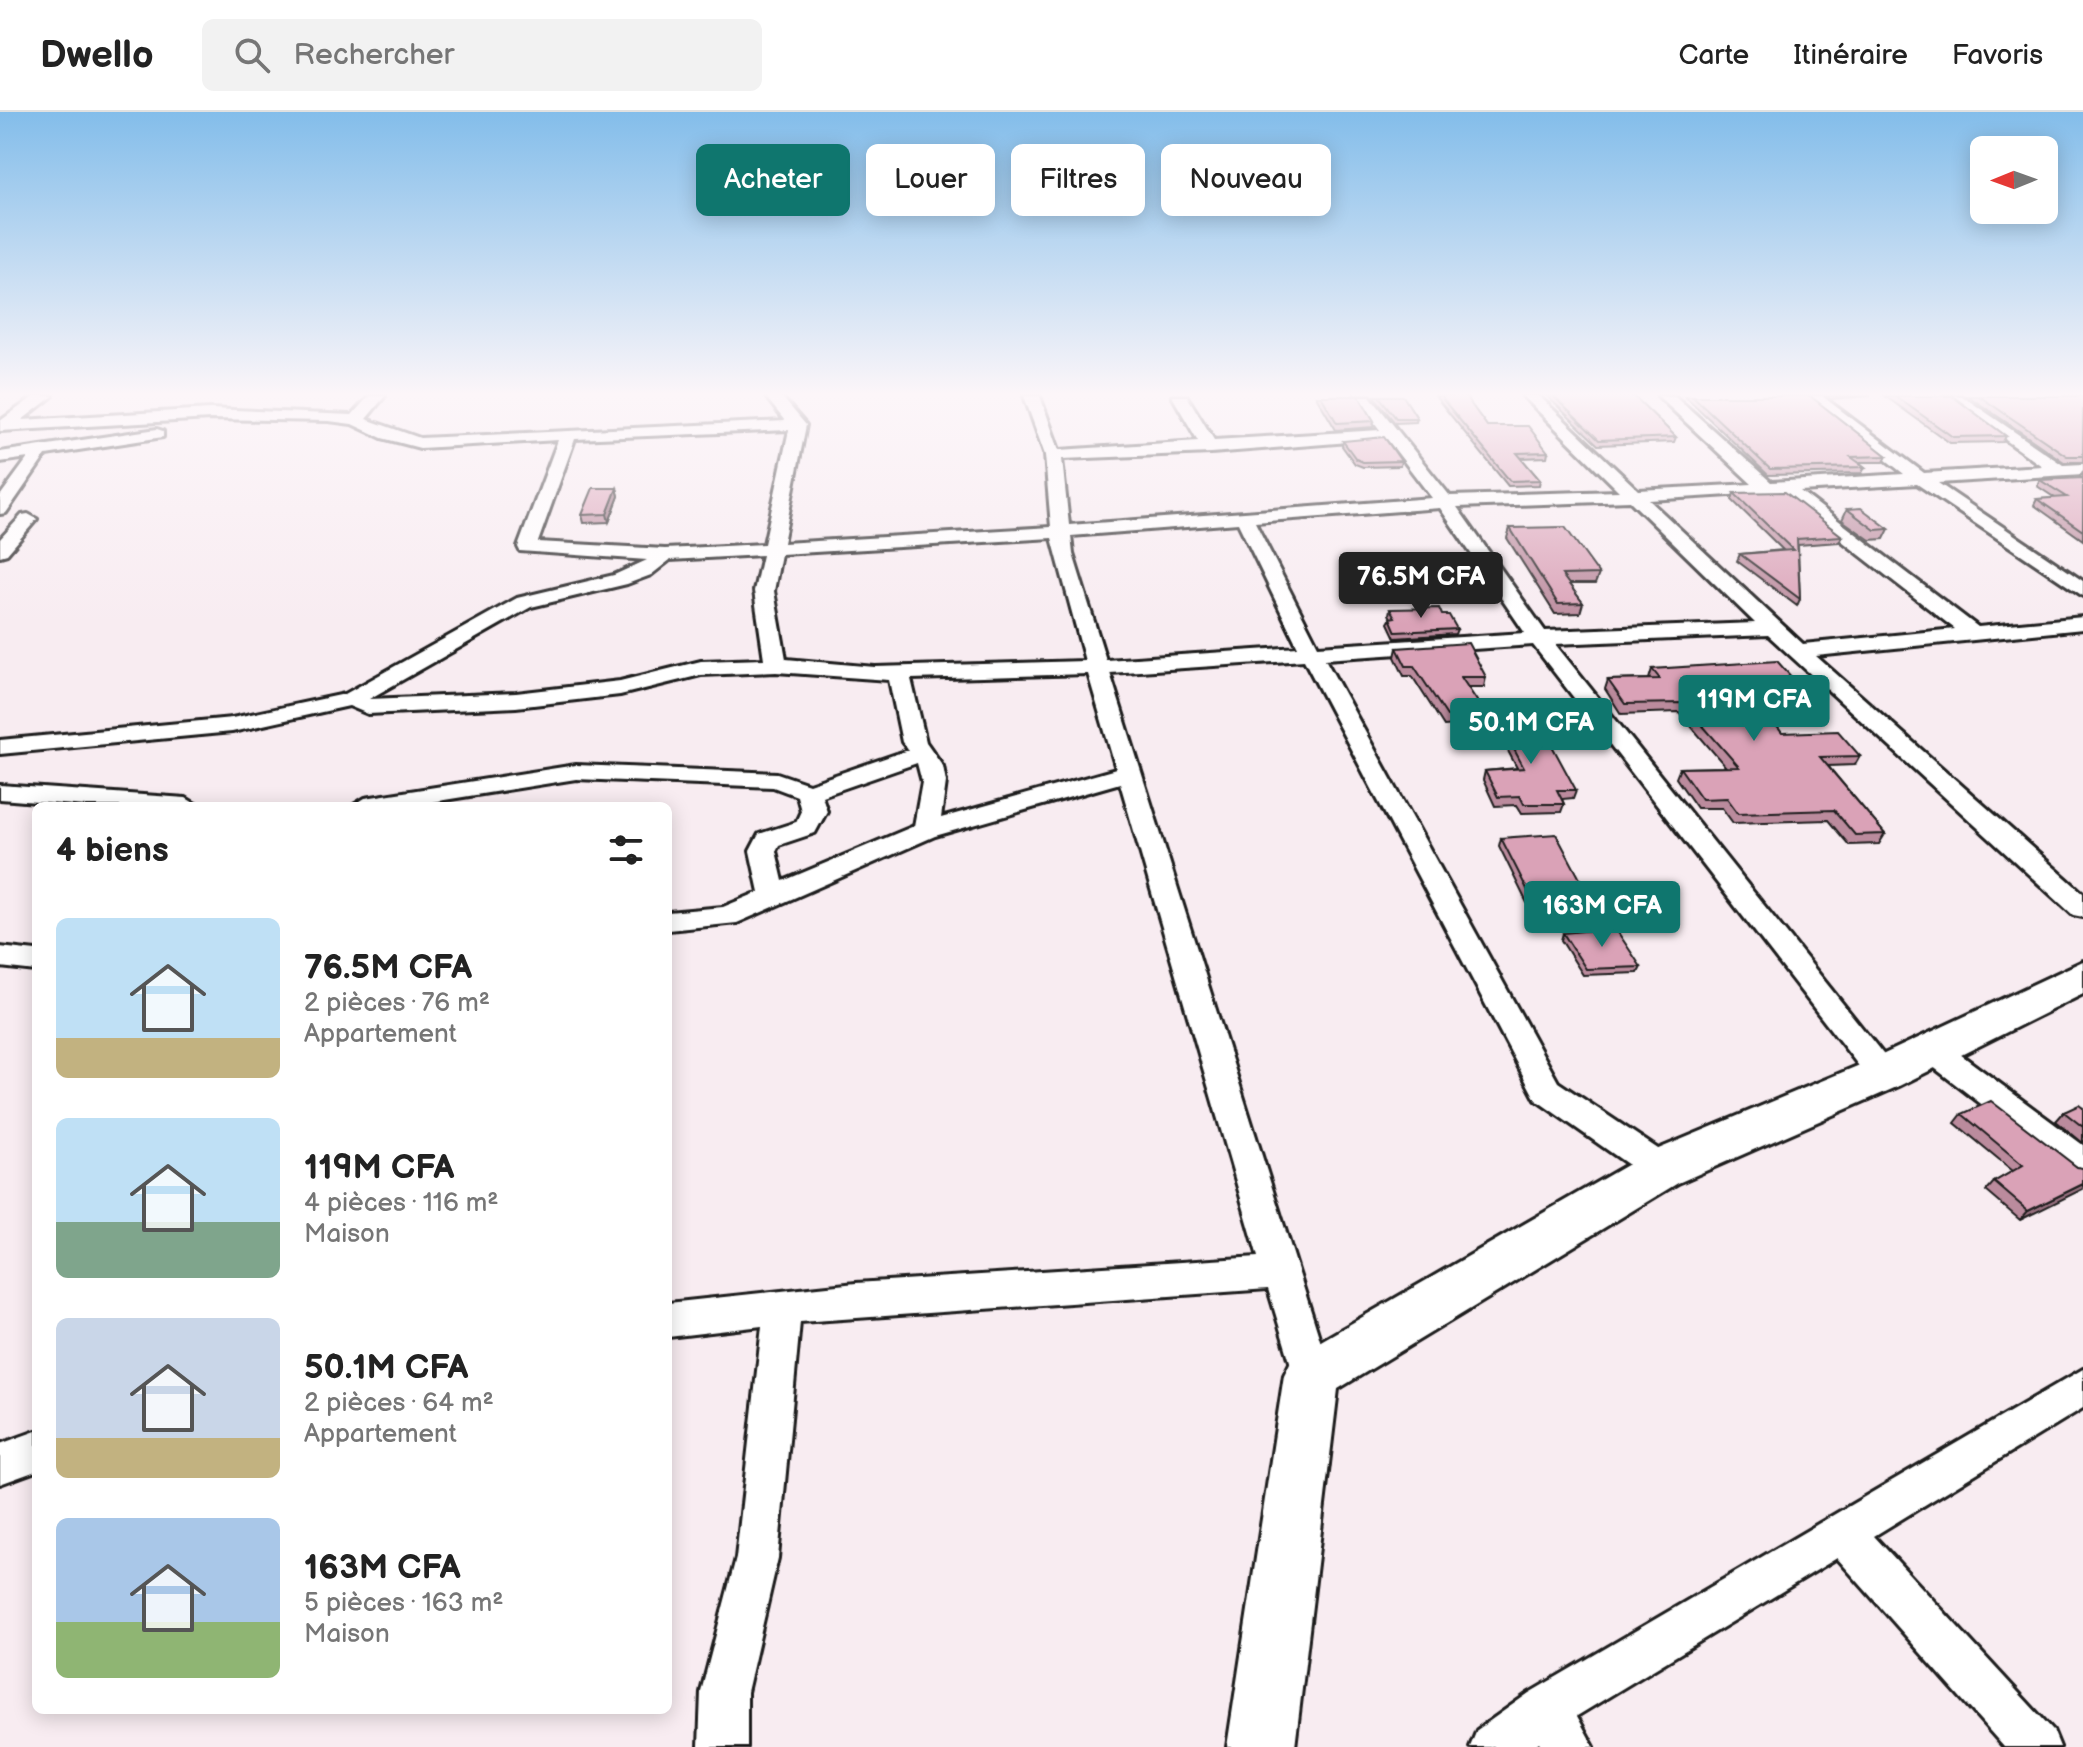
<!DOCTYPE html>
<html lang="fr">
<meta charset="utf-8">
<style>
:root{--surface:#fff;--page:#f2f2f2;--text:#222;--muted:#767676;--line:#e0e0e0;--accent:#0f766e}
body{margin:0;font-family:"Balsamiq Sans",sans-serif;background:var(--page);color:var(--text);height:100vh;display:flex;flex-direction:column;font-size:30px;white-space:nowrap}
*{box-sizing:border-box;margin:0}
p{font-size:26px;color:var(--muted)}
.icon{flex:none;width:44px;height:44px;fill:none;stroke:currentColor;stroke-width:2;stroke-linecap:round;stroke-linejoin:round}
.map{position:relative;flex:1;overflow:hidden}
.sheet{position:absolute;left:32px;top:690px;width:640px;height:912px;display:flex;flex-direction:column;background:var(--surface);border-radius:12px;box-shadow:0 4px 20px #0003}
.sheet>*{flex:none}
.hud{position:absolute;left:696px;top:32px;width:760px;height:72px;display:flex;gap:16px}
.needle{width:52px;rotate:269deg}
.tools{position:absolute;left:1970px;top:24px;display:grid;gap:16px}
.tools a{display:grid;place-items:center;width:88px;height:88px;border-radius:12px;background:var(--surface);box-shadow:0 4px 20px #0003;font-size:40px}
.price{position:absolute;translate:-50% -68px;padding:0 18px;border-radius:8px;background:var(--accent);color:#fff;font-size:26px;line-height:52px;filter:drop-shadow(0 2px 4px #0008)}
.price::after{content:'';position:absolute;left:50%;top:48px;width:24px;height:18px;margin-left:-12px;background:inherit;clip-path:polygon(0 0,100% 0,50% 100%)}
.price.current{background:#222;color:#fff}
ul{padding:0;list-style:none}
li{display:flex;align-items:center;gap:24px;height:200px;padding:0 24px}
li span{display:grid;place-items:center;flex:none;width:224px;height:160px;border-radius:12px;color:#555}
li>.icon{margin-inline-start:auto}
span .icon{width:96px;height:96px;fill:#fffc;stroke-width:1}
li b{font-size:34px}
h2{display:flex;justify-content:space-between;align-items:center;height:96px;padding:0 24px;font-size:34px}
.tag{padding:0 28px;border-radius:12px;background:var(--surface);box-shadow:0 4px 20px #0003;font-size:28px;line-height:72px}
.tag.current{background:var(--accent);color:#fff}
header{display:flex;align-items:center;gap:48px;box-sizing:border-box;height:112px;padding:0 40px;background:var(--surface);border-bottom:2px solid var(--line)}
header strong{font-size:38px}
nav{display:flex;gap:44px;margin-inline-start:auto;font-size:28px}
.search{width:560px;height:72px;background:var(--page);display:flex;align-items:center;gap:20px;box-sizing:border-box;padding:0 28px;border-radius:12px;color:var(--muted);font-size:30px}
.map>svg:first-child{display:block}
</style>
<header>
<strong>Dwello</strong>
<div class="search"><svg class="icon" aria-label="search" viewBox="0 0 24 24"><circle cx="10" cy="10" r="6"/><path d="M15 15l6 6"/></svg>Rechercher</div>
<nav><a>Carte</a><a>Itinéraire</a><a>Favoris</a></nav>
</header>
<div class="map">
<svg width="2083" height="1635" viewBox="0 0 2083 1635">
<rect width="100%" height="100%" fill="#f8ecf1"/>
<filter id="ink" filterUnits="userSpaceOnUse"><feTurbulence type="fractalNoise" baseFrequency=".0125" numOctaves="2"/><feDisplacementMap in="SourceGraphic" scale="16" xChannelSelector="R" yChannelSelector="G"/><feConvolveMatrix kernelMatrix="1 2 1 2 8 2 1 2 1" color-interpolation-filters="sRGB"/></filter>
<g filter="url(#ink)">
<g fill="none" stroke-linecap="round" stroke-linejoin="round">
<!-- minor casing -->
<g stroke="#1c1c1c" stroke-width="6">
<path id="minor" d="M35,284H53L22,308L210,297L352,303L369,284H385L366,307L420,326L785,309L765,284H781L806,313L783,431L1051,415L1045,343L1024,284H1040L1059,338L1198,329L1172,284H1187L1214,328L1380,318L1355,284H1370L1450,384L1619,379L1523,284H1539L1638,378L1752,372L1658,284H1675L1771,370L1904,362L1805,284H1822L1924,361L2042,354L1944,284H1962L2063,353L2083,352V362L1938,371L2083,469V484L1917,372L1800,379L1978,515L2083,505V517L1816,544L2083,781V805L2073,803L1768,523L1555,532L1899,962L1894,971L1883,974L1872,971L1533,533L1325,547L1558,970L1673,1047L1678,1057L1673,1067L1661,1071L1649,1067L1536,988L1304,548L1110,561L1331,1263L1326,1276L1312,1281L1298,1276L1268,1177L800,1210L778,1446L747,1580V1635H699L701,1580L736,1446L762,1214L668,1225V1191L856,1171L1258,1145L1120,671L935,724L737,811L668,818V800L723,795L759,780L750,739L759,722L796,710L801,699L797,684L773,675L576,667L407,694H352L365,686L576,653L777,661L809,672L908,638L902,630L889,568L776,560L701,563L620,583L516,595L368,602L349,594L232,620L0,642V628L232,606L345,582L517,486L614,463L647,448L520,439L518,435L558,328L420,336L382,326L352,312L329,309L210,307L0,319V309ZM789,318L764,432L665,437L538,430L575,327ZM1387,327L1432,386L1069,413L1062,347L1211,341ZM1779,380L1955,517L1803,532L1649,388ZM1630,389L1755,511L1545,519L1457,395ZM1440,396L1525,521L1318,534L1255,410ZM1238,411L1298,535L1106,548L1073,442L1071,424ZM1052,426L1085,549L875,555L786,547L774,479L781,442ZM762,443L754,479L764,547L701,549L620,569L516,581L369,587L531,495L627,472L651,463L670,448ZM1088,562L1116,657L941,706L946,670L943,654L926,630L911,567ZM917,651L922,670L914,714L783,769L776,739L779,733L815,721L827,699L822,684Z
M157,317L163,319V325L46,343L6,401L0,402V384L28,346L0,350V340Z
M28,402L37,407L7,442L0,444V427L22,403Z
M0,673L186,686L199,694H86L0,687Z
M0,835L36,839V859L0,855Z
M1930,924L1941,928L2083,1033V1065L2071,1061L1919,944L1915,936L1919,928Z
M2083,1257V1296L1874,1424L2053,1618L2060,1635H2004L1837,1446L1577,1604L1594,1635H1542L1539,1630L1533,1635H1470L1477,1618L1529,1581Z
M36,1319V1359L0,1372V1332Z"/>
</g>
<!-- secondary casing -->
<g stroke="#1c1c1c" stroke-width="6">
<path id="secondary" d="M2083,849V882L1899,974L1678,1071L1338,1277L1295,1635H1227L1284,1263L1293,1245L1644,1043L1867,950Z"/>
</g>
<!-- minor -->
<use href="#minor" fill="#fff" fill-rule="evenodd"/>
<!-- secondary -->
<use href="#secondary" fill="#fff" fill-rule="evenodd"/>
</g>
<!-- wall -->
<path fill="#bb8b9d" stroke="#1c1c1c" stroke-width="2" d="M1316,284H1359L1374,309L1373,315L1336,318Z
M1374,284H1403L1417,306L1416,310L1395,311Z
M1435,284H1465L1487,314L1548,340L1547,345L1521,346L1540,368L1539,373L1508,374Z
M1547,284H1634L1676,325L1674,330L1598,333Z
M1685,284H1810L1887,344L1884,350H1859L1865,355L1862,361L1768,363Z
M1827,284H1871L1830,287Z
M1885,284H1952L2006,324L2003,330L1950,331Z
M1968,284H2083V350H2064Z
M1343,329L1401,349L1400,354L1363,355L1355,352L1342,334Z
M2083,359V428L2034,393L2037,387L2055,386L2037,374L2040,368L2081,366L2080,365Z
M617,376L619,384L609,410L584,411L582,403Z
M1734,381L1842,424L1839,430L1798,433L1800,487L1797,494L1737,449L1740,442L1783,438L1732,388Z
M1847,397L1889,417L1884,427L1870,428L1842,408Z
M1510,416L1599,462L1595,472H1569L1583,491L1580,501L1555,502L1507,426Z
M1390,497L1442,503L1457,517L1455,522L1395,526L1388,511L1391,506L1389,502Z
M1397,536L1486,565L1484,575H1467L1485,601L1483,611L1444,614L1412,564H1404L1395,545Z
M1652,557L1795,569L1791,579L1750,580L1782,621L1860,644L1855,653L1828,654L1885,722L1879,732L1849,733L1828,708L1733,711L1722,696H1697L1676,666L1680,656L1726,655L1679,600L1621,602L1605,577L1608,568L1649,567Z
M1498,607L1576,678L1573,686L1562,687L1564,692L1561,700L1522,701L1517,693L1495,694L1483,668L1485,659L1517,656L1496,616Z
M1501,726L1587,780L1584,788L1527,791L1499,734Z
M1563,821L1641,855L1638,861L1583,863L1561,828Z
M2083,996V1031L2056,1009L2064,1000Z
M1962,1002L2077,1055L2020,1108L1986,1079L1994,1070L2013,1059L1955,1011Z"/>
<!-- shaded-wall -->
<path fill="#997180" stroke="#1c1c1c" stroke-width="2" d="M617,376L619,384L609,410L607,402Z
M2083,1072V1077L2020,1108L2028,1099Z"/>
<!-- building -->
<path fill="#daa2b7" stroke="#1c1c1c" stroke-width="2" d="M1321,284H1359L1374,309L1337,311Z
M1379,284H1403L1417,306H1396Z
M1440,284H1465L1487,314H1528L1548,340L1517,341L1540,368L1510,369Z
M1553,284H1634L1676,325L1599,328Z
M1693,284H1810L1887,344L1851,345L1865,355L1770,357Z
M1895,284H1952L2006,324L1953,325Z
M1979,284H2083V344H2067Z
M1384,325L1401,349L1363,350L1356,347L1343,329Z
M2083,366V419L2037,387L2067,385L2040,368Z
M593,376H617L607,402L582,403Z
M1785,380L1842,424L1797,427L1800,487L1740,442L1793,438L1734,381Z
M1861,396L1889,417L1875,418L1847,397Z
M1565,415L1599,462L1562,463L1583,491L1558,492L1510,416Z
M1439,496L1442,503H1449L1457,517L1396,520L1390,506L1395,505L1390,497Z
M1468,531L1486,565H1461L1485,601L1447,604L1414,554H1406L1397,536Z
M1777,549L1795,569L1743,571L1782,621L1838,619L1860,644L1820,645L1885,722L1855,723L1834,698L1738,701L1727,686L1702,687L1680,656L1739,655L1683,591L1625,592L1608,568L1660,567L1652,557Z
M1537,606L1576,678H1557L1564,692H1524L1520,684L1498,685L1485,659L1524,656L1498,607Z
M1556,722L1587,780L1530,783L1501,726Z
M1615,816L1641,855L1586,857L1563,821Z
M1991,989L2077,1055L2083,1056V1072L2028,1099L1994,1070L2023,1053L1962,1002Z
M2079,993L2083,996V1015L2064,1000Z"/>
</g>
<!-- sky -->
<linearGradient id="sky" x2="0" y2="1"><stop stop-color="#83bdea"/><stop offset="0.55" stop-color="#fcf6f9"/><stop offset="1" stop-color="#fcf6f9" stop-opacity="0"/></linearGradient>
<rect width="2083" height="513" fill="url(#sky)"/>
</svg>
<div class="tools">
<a><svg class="needle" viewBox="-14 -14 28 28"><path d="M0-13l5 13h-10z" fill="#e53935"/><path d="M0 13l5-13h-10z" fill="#767676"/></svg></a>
</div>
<b class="price current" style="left:1421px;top:508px">76.5M CFA</b>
<b class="price" style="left:1754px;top:631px">119M CFA</b>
<b class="price" style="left:1531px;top:654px">50.1M CFA</b>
<b class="price" style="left:1602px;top:837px">163M CFA</b>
<div class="hud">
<a class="tag current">Acheter</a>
<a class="tag">Louer</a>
<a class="tag">Filtres</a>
<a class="tag">Nouveau</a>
</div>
<section class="sheet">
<h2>4 biens<svg class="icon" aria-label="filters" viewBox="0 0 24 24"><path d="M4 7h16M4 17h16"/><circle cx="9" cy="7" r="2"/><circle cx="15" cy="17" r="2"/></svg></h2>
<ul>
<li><span style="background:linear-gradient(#bfe0f5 75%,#c2b280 0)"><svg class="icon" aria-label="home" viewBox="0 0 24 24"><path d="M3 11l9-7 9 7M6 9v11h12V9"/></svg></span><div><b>76.5M CFA</b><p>2 pièces · 76 m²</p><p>Appartement</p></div></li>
<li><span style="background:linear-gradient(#bfe0f5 65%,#7fa58c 0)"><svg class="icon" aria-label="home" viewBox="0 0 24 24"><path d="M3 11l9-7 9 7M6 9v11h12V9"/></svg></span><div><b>119M CFA</b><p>4 pièces · 116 m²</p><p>Maison</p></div></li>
<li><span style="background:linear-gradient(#c9d6e8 75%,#c2b280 0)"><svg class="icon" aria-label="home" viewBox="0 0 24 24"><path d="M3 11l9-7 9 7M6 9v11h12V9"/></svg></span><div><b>50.1M CFA</b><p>2 pièces · 64 m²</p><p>Appartement</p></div></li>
<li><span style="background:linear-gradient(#a9c7e8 65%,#8fb573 0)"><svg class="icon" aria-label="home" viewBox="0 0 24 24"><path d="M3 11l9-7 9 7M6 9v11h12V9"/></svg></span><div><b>163M CFA</b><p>5 pièces · 163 m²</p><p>Maison</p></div></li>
</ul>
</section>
</div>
